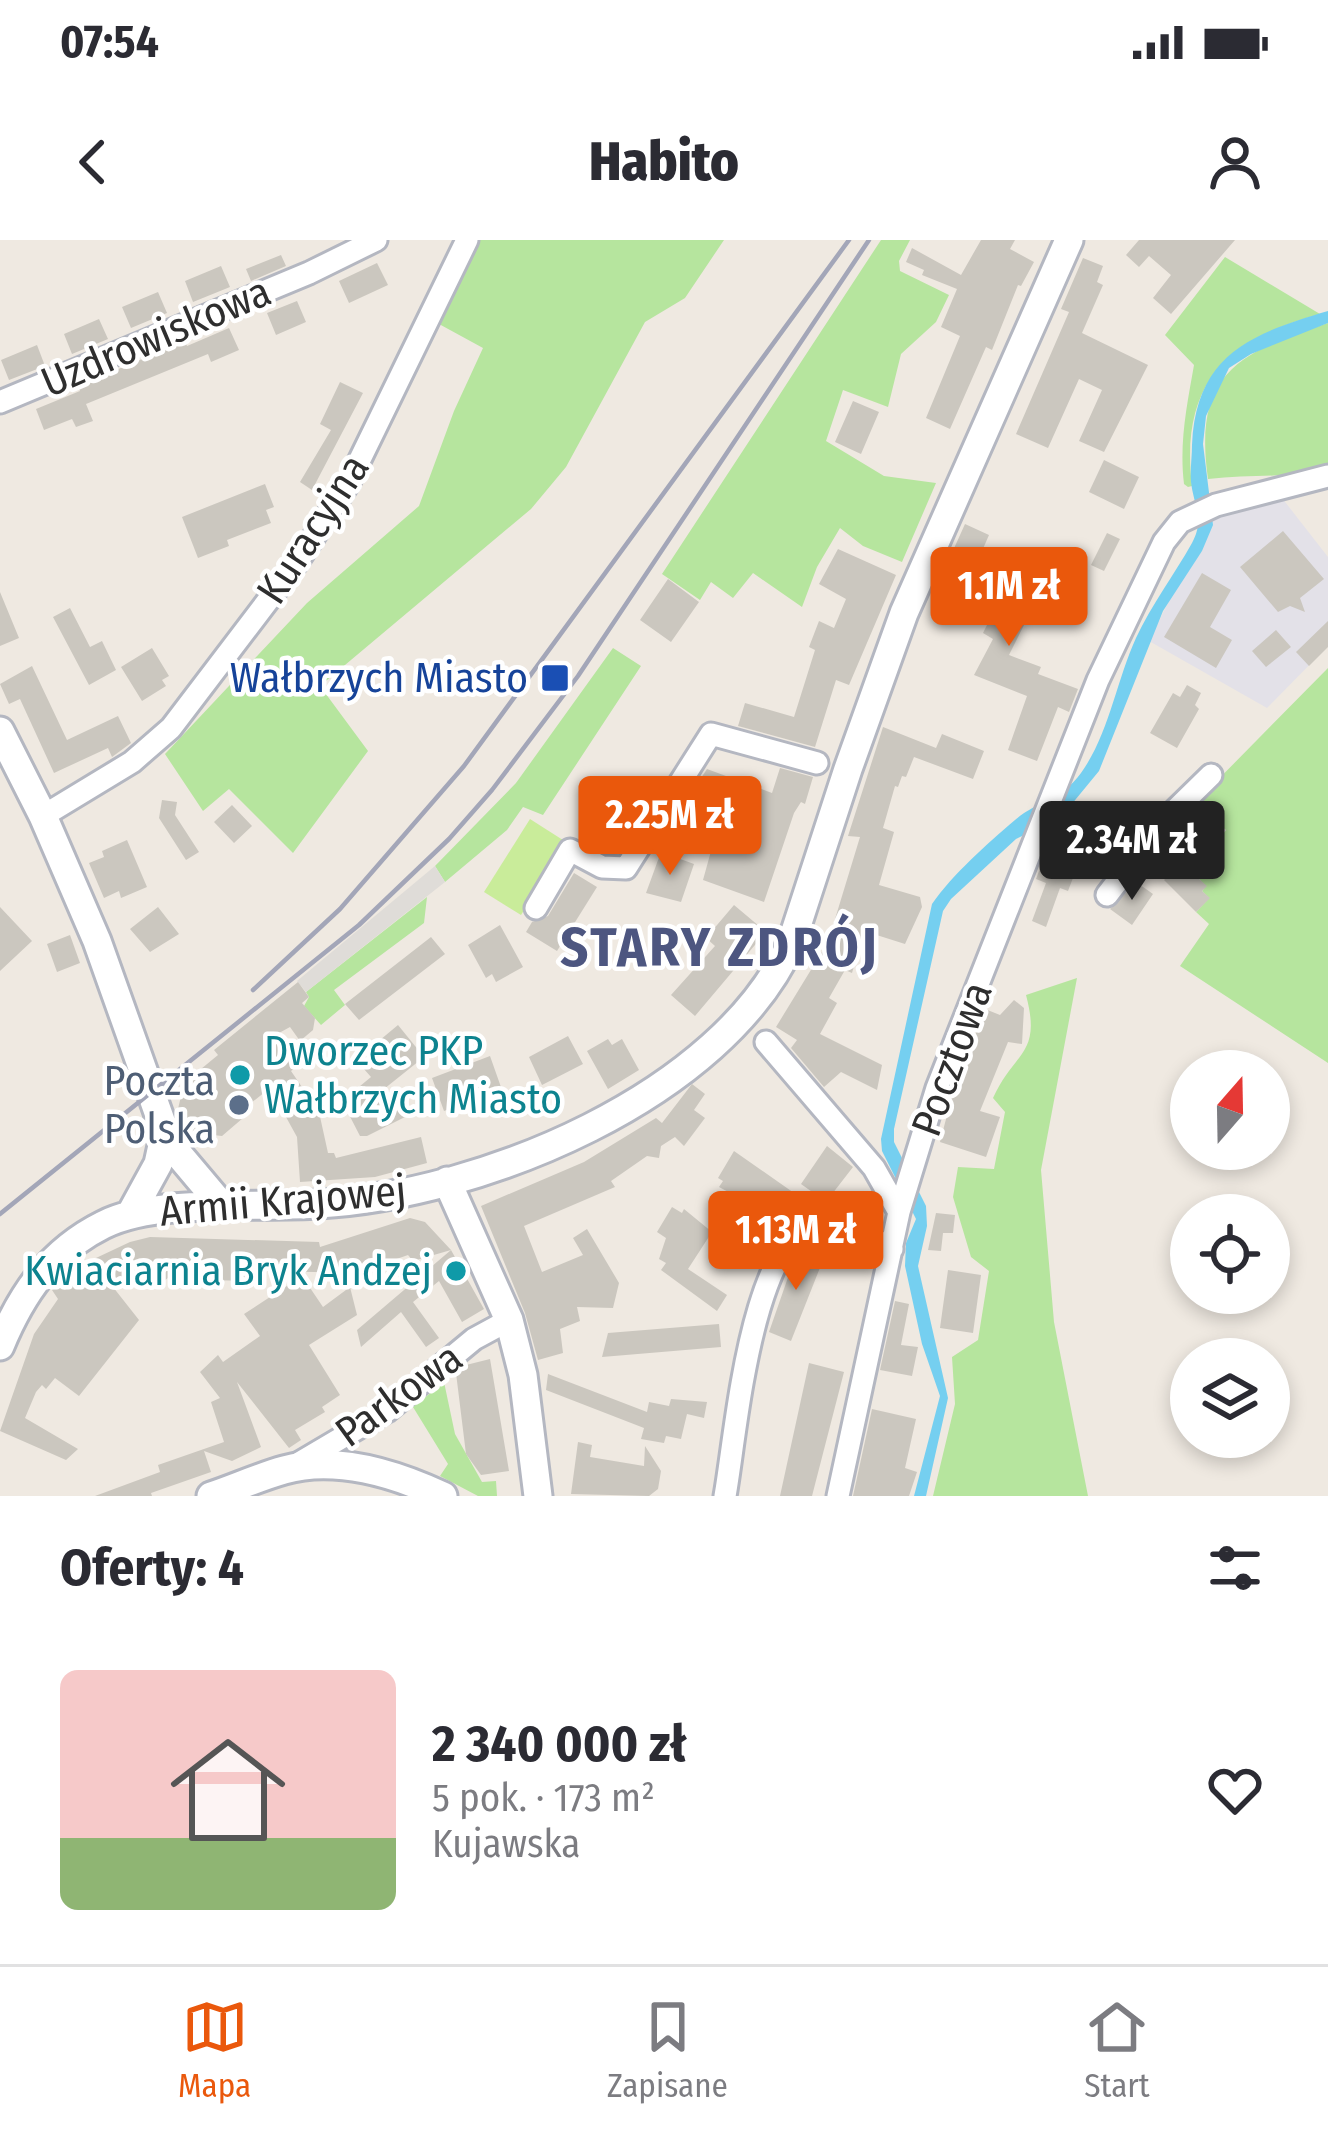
<!DOCTYPE html>
<html lang="pl">
<meta charset="utf-8">
<style>
:root{--surface:#fff;--page:#f7f7f7;--text:#2b2b33;--muted:#7c7c81;--line:#e1e1e2;--accent:#ea580c}
body{margin:0;font-family:"Fira Sans Condensed",sans-serif;background:var(--page);color:var(--text);height:100vh;display:flex;flex-direction:column;font-size:45px;white-space:nowrap}
*{box-sizing:border-box;margin:0}
p{font-size:39px;color:var(--muted)}
.icon{flex:none;width:66px;height:66px;fill:none;stroke:currentColor;stroke-width:2;stroke-linecap:round;stroke-linejoin:round}
.map{position:relative;height:1256px;overflow:hidden}
.details{display:flex;flex-direction:column;background:var(--surface);flex:1}
.details>*{flex:none}
.needle{width:78px;rotate:20deg}
.fabs{position:absolute;left:1170px;top:810px;display:grid;gap:24px}
.fabs a{display:grid;place-items:center;width:120px;height:120px;border-radius:50%;background:var(--surface);box-shadow:0 6px 18px #0003;font-size:60px}
.price{position:absolute;translate:-50% -102px;padding:0 27px;border-radius:12px;background:var(--accent);color:#fff;font-size:39px;line-height:78px;filter:drop-shadow(0 3px 6px #0008)}
.price::after{content:'';position:absolute;left:50%;top:72px;width:36px;height:27px;margin-left:-18px;background:inherit;clip-path:polygon(0 0,100% 0,50% 100%)}
.price.selected{background:#222;color:#fff}
ul{padding:0;list-style:none}
li{display:flex;align-items:center;gap:36px;height:300px;padding:0 60px}
li span{display:grid;place-items:center;flex:none;width:336px;height:240px;border-radius:18px;color:#555}
li>.icon{margin-inline-start:auto}
span .icon{width:144px;height:144px;fill:#fffc;stroke-width:1}
li b{font-size:51px}
h2{display:flex;justify-content:space-between;align-items:center;height:144px;padding:0 60px;font-size:51px}
.status{display:flex;justify-content:space-between;align-items:center;height:84px;padding:0 60px;background:var(--surface);direction:ltr}
.status svg{height:33px;fill:currentColor}
header{display:flex;justify-content:space-between;align-items:center;height:156px;padding:0 60px;background:var(--surface);font-size:54px;font-weight:800}
.tabs{display:flex;justify-content:space-around;align-items:center;height:168px;border-top:3px solid var(--line);background:var(--surface);font-size:33px;color:var(--muted)}
.tabs a{display:grid;justify-items:center;gap:6px}
.tabs .selected{color:var(--accent)}
.map>svg:first-child{display:block}
</style>
<div class="status"><b>07:54</b><svg viewBox="0 0 49 12"><path d="M0 12V9h3v3zM5 12V6h3v6zM10 12V3h3v9zM15 12V0h3v12zM26 1h20v11H26zM47 4h2v5h-2z"/></svg></div>
<header><svg class="icon" aria-label="back" viewBox="0 0 24 24"><path d="M15 5l-7 7 7 7"/></svg>Habito<svg class="icon" aria-label="person" viewBox="0 0 24 24"><circle cx="12" cy="8" r="4"/><path d="M4 21q1-7 8-7t8 7"/></svg></header>
<div class="map">
<svg width="1328" height="1256" viewBox="0 0 1328 1256">
<rect width="100%" height="100%" fill="#efe9e1"/>
<!-- industrial -->
<path fill="#e3e1e8" d="M1282,258L1328,317V406L1267,468L1149,401L1178,343L1202,311L1214,274Z"/>
<!-- green -->
<path fill="#b6e59e" d="M473,0H724L685,58L645,82L566,227L531,269L320,446L368,511L293,613L229,549L203,571L165,514L307,363L419,266L454,171L483,108L439,84Z
M881,0H910L899,21L900,31L949,55L936,82L901,114L888,167L843,150L826,201L884,236L936,243L902,322L863,306L840,288L817,327L802,367L753,333L733,358L711,342L700,360L662,334Z
M1225,17L1320,74C1225,100 1180,144 1192,246L1188,247L1184,244C1179,203 1187,165 1194,125L1165,95Z
M1328,83V228C1288,239 1249,234 1208,239C1193,133 1238,113 1328,83Z
M613,408L641,426L543,575L523,567L507,590L445,642L435,626L516,543Z
M1328,428V823L1180,726L1209,684L1196,672L1209,658L1202,651L1206,646L1199,639L1219,620L1211,610L1226,590L1194,564Z
M427,657L424,683L334,750L345,765L321,785L304,766L309,757L306,752Z
M1077,738L1041,930L1054,1082L1088,1256H933L955,1164L952,1117L978,1100L989,1031L971,1017L953,957L958,927L994,929L1005,872L993,858C1015,810 1042,815 1026,755Z
M444,1142L455,1194L482,1242L496,1241L497,1256H478L440,1236L448,1224L413,1167Z"/>
<!-- pitch -->
<path fill="#c9ec9a" d="M530,579L566,602L521,675L484,652Z"/>
<!-- plaza -->
<path fill="#dfdcd8" d="M435,626L445,642L306,752L297,741Z"/>
<!-- water -->
<path fill="#75cff0" d="M1328,71V83L1251,114L1229,128L1206,176L1203,204L1213,285L1202,311L1163,371L1099,531L1062,576L1016,599L951,659L943,671L894,889V902L926,966L927,986L918,1026L948,1158L926,1256H914L940,1156L922,1104L905,1026L906,1003L916,979L882,911L881,899L932,664C953,634 987,604 1015,580C1038,560 1061,561 1081,533C1109,494 1116,442 1136,398C1152,364 1174,335 1192,303C1205,279 1194,267 1191,242C1190,230 1192,217 1192,205C1196,115 1250,94 1328,71Z"/>
<!-- building -->
<path fill="#cbc7bf" d="M981,0H1015L1010,9L1034,22L1021,46L1018,45L992,110L986,107L950,189L926,178L960,96L941,87L957,49L922,35L924,30L906,22L912,8L961,35Z
M1139,0H1235L1171,74L1153,58L1171,35L1149,16L1139,27L1126,15Z
M281,15L286,26L251,41L246,29Z
M1083,18L1103,26L1097,42L1103,45L1082,93L1148,125L1104,212L1079,201L1102,150L1079,139L1048,208L1016,194L1069,72L1061,69Z
M377,23L388,45L349,63L339,41Z
M221,26L230,47L193,62L185,41Z
M158,52L167,73L131,88L122,67Z
M297,61L306,82L276,95L267,73Z
M99,79L108,99L72,114L64,94Z
M229,88L239,110L211,122L208,114L86,164L93,181L76,187L72,179L44,190L36,169L80,151L78,146L185,101L187,106Z
M37,105L45,126L9,140L1,120Z
M340,142L363,153L312,250L300,242L331,190L320,184Z
M853,161L879,172L861,214L835,202Z
M1104,220L1139,237L1124,269L1089,252Z
M265,244L274,267L266,270L271,283L227,300L229,306L198,318L182,277Z
M965,284L989,295L975,327L1021,347L1013,365L1030,373L1009,415L1041,427L1038,434L1078,449L1069,472L1058,467L1037,521L1008,510L1027,456L974,435L993,399L983,393L1000,359L942,335Z
M1283,291L1324,339L1300,358L1305,372L1290,366L1278,372L1240,327Z
M1107,293L1120,299L1104,331L1091,325Z
M838,309L896,335L849,445L836,440L815,507L738,486L745,463L794,477L815,410L809,407L819,381L834,388L846,359L819,344Z
M1202,333L1231,350L1210,387L1232,400L1216,428L1164,397Z
M668,339L699,362L671,402L640,380Z
M0,352L19,398L0,406Z
M70,368L90,407L102,401L116,430L89,445L53,377Z
M1328,381V407L1309,426L1296,412Z
M1276,390L1291,407L1266,427L1252,411Z
M152,408L169,436L162,440L166,446L142,461L121,427Z
M32,426L67,500L118,476L131,503L112,517L108,508L54,533L20,459L9,464L0,444Z
M1187,445L1201,453L1195,465L1199,469L1177,508L1150,493L1173,453L1180,457Z
M883,487L936,508L942,494L984,511L973,539L914,517L906,537L902,536L898,547L895,546L883,588L894,592L879,645L920,657L922,667L905,704L864,691L852,733L845,730L829,758L837,763L820,794L882,825L877,850L841,832L824,847L791,808L797,800L776,787L828,702L860,597L848,596Z
M780,528L813,537L805,564L801,562L794,573L764,662L703,640L716,593L683,581L692,552L707,529L772,553Z
M618,543L650,562L618,613L586,596Z
M162,560L177,562L175,575L199,612L186,620L159,578Z
M232,565L252,586L234,603L214,582Z
M1187,584L1220,620L1199,639L1207,646L1202,651L1210,658L1196,672L1164,640L1187,617L1171,599Z
M1052,597L1084,609L1068,651L1060,648L1046,687L1032,681L1046,643L1036,639Z
M127,600L147,647L121,658L119,651L104,658L89,623L104,617L102,611Z
M661,612L694,624L681,662L646,653Z
M574,633L597,647L557,711L526,692L532,682L548,676Z
M1136,642L1153,654L1132,685L1110,669Z
M734,665L766,692L695,776L671,755L715,706L706,698Z
M0,667L32,701L0,731Z
M158,667L179,694L150,712L130,689Z
M500,685L523,727L496,742L492,734L486,738L468,705Z
M70,695L80,723L57,732L47,704Z
M431,697L445,714L359,780L345,764Z
M298,742L309,757L302,763L315,778L313,790L300,801L290,787L279,793L296,827L291,831L319,872L328,913H334L336,918L421,897L427,923L375,937L300,942L297,897L270,848L251,863L250,872L222,896L195,893L178,869L184,843L218,815L214,810Z
M1014,760L1024,768L1022,804L1008,802L980,871L1000,877L986,917L940,902L951,860L985,769L1000,775Z
M398,785L424,817L369,861L391,853L407,876L367,896H360L342,861L371,837L356,820Z
M568,796L583,824L542,845L529,817Z
M608,799L612,805L622,799L639,830L608,849L587,811Z
M490,816L502,850L444,871L432,838Z
M692,844L705,854L694,870L705,878L684,906L675,897L661,906L659,918L647,916L611,941L615,947L524,986L542,1032L583,1015L573,998L587,989L619,1043L613,1068L577,1067L580,1081L560,1089L563,1113L538,1120L525,1073L481,966L584,922L656,878L662,883Z
M827,906L853,927L829,958L822,959L801,944Z
M734,911L804,960L777,995L770,991L754,1021L744,1015L759,985L753,983L760,969L719,947L723,941L718,938Z
M672,967L682,973L684,969L712,992L688,1029L727,1055L717,1071L661,1030L666,1023L659,1019L666,998L657,992Z
M936,973L955,975L953,993H943L941,1011L928,1010Z
M410,978L425,982L451,1010L413,1021L408,1015L388,1022L390,1028L374,1033L251,1031L250,1041L209,1040V1033L177,1031L164,1041L142,1032L113,1047L139,1080L79,1156L55,1138L46,1149L42,1145L36,1152L25,1178L78,1209L66,1220L0,1191L34,1094L58,1059L52,1050L56,1045L65,1050L96,1018L130,1002L150,997L319,1002L320,1007Z
M806,1007L825,1015L791,1101L769,1092L793,1023Z
M451,1010L484,1069L462,1082L439,1041L413,1062L439,1098L426,1107L401,1072L361,1107L357,1090Z
M948,1030L981,1035L973,1093L940,1088Z
M302,1036L323,1067L350,1047L357,1075L309,1105L340,1155L322,1167L325,1172L295,1190L301,1200L289,1208L237,1142L261,1207L232,1221L204,1211L211,1232L151,1253L152,1256H95L160,1232L158,1225L224,1202L211,1162L220,1158L200,1132L218,1115L223,1122L260,1096L244,1074Z
M895,1061L909,1064L901,1105L918,1107L912,1136L880,1130Z
M719,1084L721,1107L602,1117L608,1093Z
M490,1119L509,1231L481,1235L466,1214L456,1133L466,1125Z
M809,1123L844,1132L812,1256H780Z
M548,1134L647,1172L649,1162L669,1166L671,1159L707,1162L704,1178L687,1174L681,1199L666,1196L664,1203L641,1199L644,1188L546,1150Z
M872,1169L916,1179L905,1228L917,1232L909,1256H853Z
M578,1202L592,1205L590,1217L644,1226L645,1206L661,1231L658,1249L649,1256L571,1254Z"/>
<g fill="none" stroke-linecap="round" stroke-linejoin="round">
<!-- minor casing -->
<g stroke="#b4b7c1" stroke-width="27">
<path id="minor" d="M0,162L309,33L376,0
M43,576L132,522L171,488L298,321L348,244L467,0
M1045,579L1140,613
M1107,655L1164,581L1211,535
M536,668L570,610L602,627L626,628L711,494L817,523
M766,802L874,928L899,972
M299,1223L387,1171L474,1099L509,1080
M725,1256C737,1190 750,991 827,973L892,1009
M838,1256L899,972L937,848L1098,440L1164,302L1180,282L1216,265L1328,236"/>
</g>
<!-- secondary casing -->
<g stroke="#b4b7c1" stroke-width="33">
<path id="secondary" d="M0,491L43,576L97,701L165,892L180,916L223,967
M447,941L509,1080L523,1135L538,1256
M130,975L158,924L165,892
M0,1106C22,1053 51,1011 103,985C156,958 259,968 319,964C480,955 723,857 792,701L848,529L904,373L1069,0
M211,1256C235,1248 259,1237 284,1230C335,1215 396,1234 443,1256"/>
</g>
<!-- minor -->
<use href="#minor" stroke="#fff" stroke-width="21"/>
<!-- secondary -->
<use href="#secondary" stroke="#fff" stroke-width="27"/>
<!-- rail -->
<path stroke="#a3a6b8" stroke-width="4.5" d="M253,750L340,669L464,526L849,0
M0,974L359,685L449,599L492,550L578,436L869,0"/>
</g>
<!-- markers -->
<rect fill="#1a4fb4" stroke="#fff" stroke-width="4.5" x="540" y="423" width="30" height="30" rx="6"/>
<g fill="#0f9aa8" stroke="#fff" stroke-width="4.5">
<circle cx="240" cy="835" r="12"/>
<circle cx="456" cy="1031" r="12"/>
</g>
<circle fill="#5c6f8a" stroke="#fff" stroke-width="4.5" cx="239" cy="865" r="12"/>
<g text-anchor="middle" dominant-baseline="central" stroke-width="9" stroke-linejoin="round" paint-order="stroke">
<!-- street labels -->
<g font-size="42" fill="#2e2e2e" stroke="#fff">
<text transform="translate(156 97) rotate(-23)">Uzdrowiskowa</text>
<text transform="translate(313 289) rotate(-57)">Kuracyjna</text>
<text transform="translate(952 819) rotate(-70)">Pocztowa</text>
<text transform="translate(283 961) rotate(-5)">Armii Krajowej</text>
<text transform="translate(399 1155) rotate(-36)">Parkowa</text>
</g>
<!-- transit labels -->
<g font-size="42" fill="#164399" stroke="#fff" text-anchor="end">
<text x="528" y="438">Wałbrzych Miasto</text>
</g>
<!-- culture labels -->
<g font-size="42" fill="#0d838f" stroke="#fff" text-anchor="start">
<text x="264" y="811">Dworzec PKP<tspan x="264" dy="48">Wałbrzych Miasto</tspan></text>
<text x="432" y="1031" text-anchor="end">Kwiaciarnia Bryk Andzej</text>
</g>
<!-- service labels -->
<g font-size="42" fill="#4e5e75" stroke="#fff" text-anchor="end">
<text x="215" y="841">Poczta<tspan x="215" dy="48">Polska</tspan></text>
</g>
<!-- district labels -->
<g font-size="54" font-weight="bold" letter-spacing="3" fill="#4d5680" stroke="#fff">
<text x="720" y="708">STARY ZDRÓJ</text>
</g>
</g>
</svg>
<div class="fabs">
<a><svg class="needle" viewBox="-14 -14 28 28"><path d="M0-13l5 13h-10z" fill="#e53935"/><path d="M0 13l5-13h-10z" fill="#7c7c81"/></svg></a>
<a><svg class="icon" aria-label="locate" viewBox="0 0 24 24"><circle cx="12" cy="12" r="6"/><path d="M12 2v4M12 18v4M2 12h4M18 12h4"/></svg></a>
<a><svg class="icon" aria-label="layers" viewBox="0 0 24 24"><path d="M12 4l9 5-9 5-9-5zM3 14l9 5 9-5"/></svg></a>
</div>
<b class="price" style="left:1009px;top:409px">1.1M zł</b>
<b class="price" style="left:670px;top:638px">2.25M zł</b>
<b class="price selected" style="left:1132px;top:663px">2.34M zł</b>
<b class="price" style="left:796px;top:1053px">1.13M zł</b>
</div>
<section class="details">
<h2>Oferty: 4<svg class="icon" aria-label="filters" viewBox="0 0 24 24"><path d="M4 7h16M4 17h16"/><circle cx="9" cy="7" r="2"/><circle cx="15" cy="17" r="2"/></svg></h2>
<ul>
<li><span style="background:linear-gradient(#f6c9c9 70%,#8fb573 0)"><svg class="icon" aria-label="home" viewBox="0 0 24 24"><path d="M3 11l9-7 9 7M6 9v11h12V9"/></svg></span><div><b>2 340 000 zł</b><p>5 pok. · 173 m²</p><p>Kujawska</p></div><svg class="icon" aria-label="heart" viewBox="0 0 24 24"><path d="M12 20l-8-8c-3-5 5-10 8-4 3-6 11-1 8 4z"/></svg></li>
</ul>
</section>
<nav class="tabs">
<a class="selected"><svg class="icon" aria-label="map" viewBox="0 0 24 24"><path d="M3 6l6-2 6 2 6-2v14l-6 2-6-2-6 2zM9 4v14M15 6v14"/></svg>Mapa</a>
<a><svg class="icon" aria-label="saved" viewBox="0 0 24 24"><path d="M7 4h10v16l-5-4-5 4z"/></svg>Zapisane</a>
<a><svg class="icon" aria-label="home" viewBox="0 0 24 24"><path d="M3 11l9-7 9 7M6 9v11h12V9"/></svg>Start</a>
</nav>
